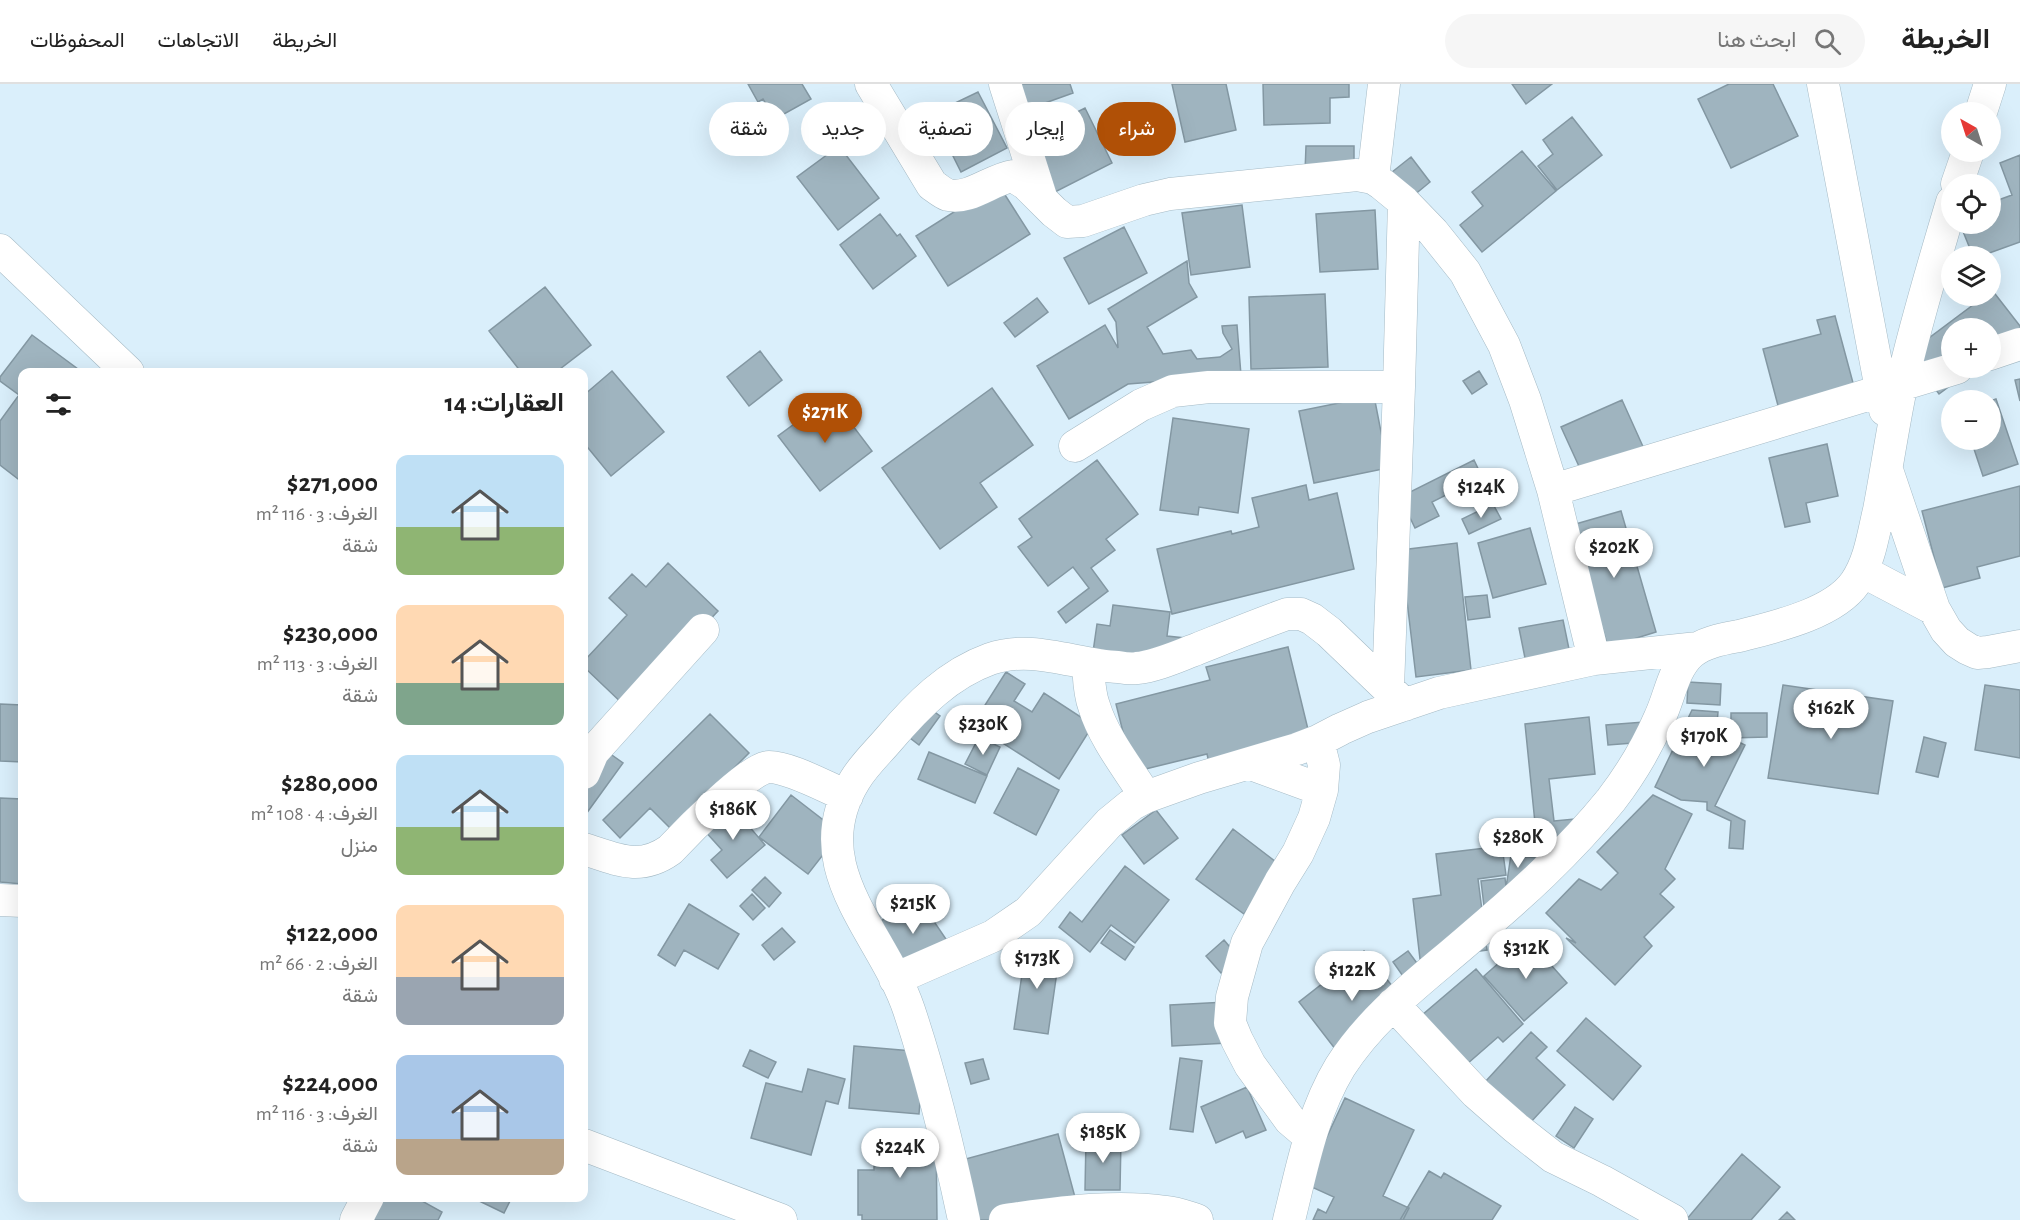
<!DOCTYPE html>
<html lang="ar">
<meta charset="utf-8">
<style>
:root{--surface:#fff;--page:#f6f6f6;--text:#222;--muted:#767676;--line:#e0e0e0;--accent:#b05006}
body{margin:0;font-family:"Alegreya Sans",Vazirmatn,sans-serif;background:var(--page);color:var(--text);direction:rtl;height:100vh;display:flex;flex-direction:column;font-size:22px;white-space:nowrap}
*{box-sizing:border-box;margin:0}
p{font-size:20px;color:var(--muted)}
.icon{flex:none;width:33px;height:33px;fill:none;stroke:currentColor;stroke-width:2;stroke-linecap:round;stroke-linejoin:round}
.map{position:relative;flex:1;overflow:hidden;direction:ltr}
.side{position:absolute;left:18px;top:284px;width:570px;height:834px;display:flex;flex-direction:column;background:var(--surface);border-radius:12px;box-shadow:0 6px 24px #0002;direction:rtl}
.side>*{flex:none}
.hud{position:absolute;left:606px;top:18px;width:570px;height:54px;direction:rtl;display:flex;gap:12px}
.needle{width:39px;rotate:321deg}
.controls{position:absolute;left:1941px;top:18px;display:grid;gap:12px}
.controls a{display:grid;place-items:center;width:60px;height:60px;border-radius:50%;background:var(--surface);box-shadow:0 6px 24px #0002;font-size:30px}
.price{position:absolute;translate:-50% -51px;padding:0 14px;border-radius:21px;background:#fff;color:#222;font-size:20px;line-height:39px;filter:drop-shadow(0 2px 3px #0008)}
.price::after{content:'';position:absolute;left:50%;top:36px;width:18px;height:14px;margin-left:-9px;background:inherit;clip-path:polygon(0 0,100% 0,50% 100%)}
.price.selected{background:var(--accent);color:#fff}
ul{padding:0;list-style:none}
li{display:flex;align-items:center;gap:18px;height:150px;padding:0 24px}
li span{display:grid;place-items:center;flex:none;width:168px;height:120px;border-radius:12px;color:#555}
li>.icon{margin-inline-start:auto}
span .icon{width:72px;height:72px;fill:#fffc;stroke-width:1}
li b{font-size:26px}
h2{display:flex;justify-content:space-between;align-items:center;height:72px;padding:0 24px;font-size:26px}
.chip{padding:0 21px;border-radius:27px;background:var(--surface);box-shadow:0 6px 24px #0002;font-size:21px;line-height:54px}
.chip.selected{background:var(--accent);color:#fff}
header{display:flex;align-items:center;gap:36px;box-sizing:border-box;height:84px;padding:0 30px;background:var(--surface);border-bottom:2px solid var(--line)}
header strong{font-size:28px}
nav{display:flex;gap:33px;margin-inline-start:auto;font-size:21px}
.search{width:420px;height:54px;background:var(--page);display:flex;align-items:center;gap:15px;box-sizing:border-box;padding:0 21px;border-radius:33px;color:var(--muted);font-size:22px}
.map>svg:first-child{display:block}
</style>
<header>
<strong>الخريطة</strong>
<div class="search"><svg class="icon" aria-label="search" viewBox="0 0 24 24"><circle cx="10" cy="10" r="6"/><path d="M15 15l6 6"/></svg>ابحث هنا</div>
<nav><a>الخريطة</a><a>الاتجاهات</a><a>المحفوظات</a></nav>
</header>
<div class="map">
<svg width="2020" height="1136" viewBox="0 0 2020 1136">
<rect width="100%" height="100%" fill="#daeffb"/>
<!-- building -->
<path fill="#9fb4bf" stroke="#8397a2" stroke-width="1.5" d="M748,0H802L811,15L775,35L763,15L758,18Z
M1007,0H1070L1073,9L1017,29Z
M1172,0H1226L1236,46L1185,58Z
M1263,0H1349V13L1330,14V39L1264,41Z
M1512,0H1552L1526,20Z
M1729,0H1773L1798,52L1731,84L1698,15Z
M978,8L1007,64L961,88L932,30Z
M1085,24L1112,79L1053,109L1025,54Z
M1572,33L1602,71L1557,106L1538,82L1553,70L1543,56Z
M839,62L879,114L838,146L797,93Z
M1306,62H1354V88H1305Z
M1522,67L1556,107L1482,168L1460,141L1483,122L1472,108Z
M2020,71V158L1981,172H1973L1960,140H1990V119L2012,111L2000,79Z
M1411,73L1430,98L1407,117L1387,92Z
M998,100L1030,150L948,202L916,152Z
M1242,121L1250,183L1191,191L1182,129Z
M1375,126L1378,185L1320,188L1316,130Z
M880,130L897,152L900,150L916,172L873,205L840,161Z
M1124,143L1147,189L1089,220L1064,174Z
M1187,177L1189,199L1197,213L1147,243L1163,270L1191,266L1197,275L1220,273L1232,265L1223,249L1222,242L1237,241L1241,291L1128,300L1069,335L1037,282L1105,241L1118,264L1116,238L1108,225Z
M545,203L591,261L556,288H521L489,247Z
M1992,206L2020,242V249L1990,271V244H1952V284H1974L1939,310L1909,269L1985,212H1990Z
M1325,210L1328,283L1251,285L1249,213Z
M1037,214L1048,228L1015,253L1004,239Z
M1835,232L1856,310L1780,329L1763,265L1821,250L1817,236Z
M32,251L82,288H22V398L0,381V337L19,311L0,297V293Z
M760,267L782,296L749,322L727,293Z
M612,287L664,348L611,392L584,359V311Z
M1479,287L1487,300L1472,310L1463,297Z
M2020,295V317L2015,296Z
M992,304L1033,361L980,399L997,423L940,465L882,384Z
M1374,312L1388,384L1314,399L1299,327Z
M831,313L872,367L820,407L778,352Z
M1996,315L2018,380L1983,392L1971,356H1990V317Z
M1622,316L1645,367L1583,391L1561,343Z
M1173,334L1249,345L1238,429L1199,423L1198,431L1160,426Z
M1827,360L1838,412L1806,419L1810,438L1785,443L1769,374Z
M1097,376L1138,430L1106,455L1115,466L1091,484L1108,507L1066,539L1058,528L1089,504L1073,483L1048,502L1018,463L1032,453L1019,435Z
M1474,376L1482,393L1432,418L1439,432L1415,444L1400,413Z
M1306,401L1309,416L1337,409L1354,485L1172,530L1157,465L1231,447L1232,450L1259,443L1252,414Z
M2020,402V472L1977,483L1980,494L1942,504L1922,427Z
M1493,420L1501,435L1469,450L1462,435Z
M1621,427L1656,548L1608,563L1572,441Z
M1530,444L1546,500L1493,514L1478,459Z
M1457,459L1471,586L1416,593L1401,466Z
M668,479L718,527L627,624L584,583V577L627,531L609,514L632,490L646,503Z
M1487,511L1490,533L1468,536L1465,513Z
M1113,521L1170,528L1167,552L1185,554L1180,587L1092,575L1097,540L1110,542Z
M1563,536L1570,570L1526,579L1519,544Z
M1288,563L1313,666L1212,692L1207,670L1133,688L1116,620L1210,596L1206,583Z
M1006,588L1025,600L1014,617L1032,628L1044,609L1093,641L1059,695L973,640Z
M1688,598L1721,600L1720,621L1687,619Z
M1783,601L1893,617L1878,710L1768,694Z
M1985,601L2020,606V674L1975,666Z
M922,619L940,632L919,661L901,647Z
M0,620L22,621V678L0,677Z
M1692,626L1718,628L1716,652L1729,653L1745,661L1715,722L1745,737L1743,765L1729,764L1731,737L1707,726V718L1681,716L1655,703Z
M1731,629H1767V653L1731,654Z
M710,630L749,669L672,746L650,724L620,754L603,736Z
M1589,633L1595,690L1549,695L1554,737L1586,734L1541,769L1538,738L1535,739L1525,640Z
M1644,638L1646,658L1608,661L1606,641Z
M585,652L623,679L586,730L584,728V654Z
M979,653L1000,663L987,691L965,680Z
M1924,653L1946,659L1938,693L1916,688Z
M929,668L987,692L975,719L918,695Z
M1018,684L1059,706L1036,751L994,729Z
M791,711L840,749L808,790L759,753Z
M1653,711L1692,730L1665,785L1675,795L1660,810L1674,823L1644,853L1652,862L1615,901L1566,854L1576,859L1546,829L1579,795L1601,806L1618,789L1597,768Z
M0,714L22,715V800L0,798Z
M731,721L765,761L727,794L711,776L722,766L704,746Z
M1156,726L1178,754L1144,780L1122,751Z
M1233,745L1280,781L1244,830L1196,795Z
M1502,762L1506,791L1478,795L1487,866L1420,875L1413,815L1441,811L1436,770Z
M1511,771L1537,774L1505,810Z
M1125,782L1169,816L1135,859L1111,841L1090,868L1059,843L1070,828L1082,838Z
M765,793L781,809L769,823L752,806Z
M1505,794L1510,836L1486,839L1481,797Z
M752,810L765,824L753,836L740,822Z
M918,814L950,861L908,889L876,840Z
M689,820L739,850L718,885L684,866L675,882L658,871Z
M782,844L795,858L774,876L762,861Z
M1110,846L1134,863L1125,876L1101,859Z
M1527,854L1567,899L1524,937L1484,892Z
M1224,856L1239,874L1221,889L1206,872Z
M1026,863L1060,867L1048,950L1014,945Z
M1364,867L1405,918L1339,970L1299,918Z
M1408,867L1428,894L1412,905L1393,878Z
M1476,885L1523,940L1503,958L1498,953L1451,994L1408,943Z
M1226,918L1228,959L1172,962L1170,921Z
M1586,934L1641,982L1613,1016L1557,967Z
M1531,948L1547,963L1536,974L1565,1001L1518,1052L1474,1010Z
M854,962L924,968L919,1030L849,1024Z
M750,966L776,978L768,994L743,982Z
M1180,974L1202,977L1193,1048L1170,1045Z
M983,975L989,995L971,1000L965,979Z
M808,985L845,995L838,1020L826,1017L811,1071L751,1054L766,999L802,1008Z
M1247,1003L1266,1046L1246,1054L1243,1047L1216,1059L1201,1023Z
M1345,1014L1414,1046L1383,1112L1409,1124L1403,1136H1313L1318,1125L1326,1129L1334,1113L1305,1100Z
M1575,1023L1593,1035L1574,1064L1556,1052Z
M936,1048L937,1136H862V1131H858V1086H874V1049Z
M1058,1050L1076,1117L1006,1136H978L962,1076Z
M1086,1055H1121L1120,1106H1085Z
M1742,1070L1780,1103L1751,1136H1686Z
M1429,1087L1441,1094L1444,1089L1501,1122L1492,1136H1400Z
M373,1113H421L420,1116L442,1128L438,1136H361Z
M471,1113H512L504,1129Z
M1787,1128L1795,1136H1779Z"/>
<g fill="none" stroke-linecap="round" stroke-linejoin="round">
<!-- street casing -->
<g stroke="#a5bac5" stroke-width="33">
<path id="street" d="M871,0L932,101C937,104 942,109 948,111C970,116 992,95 1013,92L1026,100L1054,128L1067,138L1083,137L1144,116L1170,110L1357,91L1373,94L1382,100L1404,118L1433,148L1465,188L1504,261L1525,316L1553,406L1594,575
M1005,0L1042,116
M1823,0L1885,326
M1981,28L1990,0
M1373,94L1384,0
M1957,100L1968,68
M0,166L128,288
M1990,270L2020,260
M1075,362L1141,321L1173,307L1209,303H1399
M1888,389L1934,525L1946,546L1957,558L1968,565L1977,569L1988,568L2020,562
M1553,406L1957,284
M1862,487L1934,525
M1088,580C1089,594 1089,609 1094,622C1104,655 1128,684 1146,713
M1388,604L1399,303L1404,118
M1251,680L1322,706
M584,689L593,668L703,546
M584,765C616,775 639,788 670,766C685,750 750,683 769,683C790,683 827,704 847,712
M0,816L22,817
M895,895L993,852L1028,828L1109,739L1131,721L1146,713L1199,694L1297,665L1318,657L1341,645L1368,633L1439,609L1594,575L1698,564
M1393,920L1476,1009L1516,1044L1553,1073L1602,1097L1672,1136
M1310,1053L1290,1036L1250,981L1237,956L1230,939L1232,913L1247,859L1280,798L1298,769L1314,734L1322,706L1324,681L1318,657
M584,1061L781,1136
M356,1136L368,1113
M964,1136C949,1065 932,995 909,926C883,848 801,783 855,696C864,681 878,668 889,655C917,622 948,590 990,575C1033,560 1075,581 1118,583C1124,584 1131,585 1137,584C1157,582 1178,572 1197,565C1227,553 1256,541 1287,530H1301L1312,535L1329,548L1405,621
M1005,1136C1058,1129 1112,1120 1166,1128C1177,1129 1187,1133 1197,1136
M1289,1136C1302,1084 1312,1029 1340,983C1373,931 1422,896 1468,856C1519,813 1569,768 1611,716C1631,690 1647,663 1660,633C1670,612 1673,585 1691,569C1704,558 1723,555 1739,552C1774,543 1833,530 1855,499C1870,477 1873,451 1879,426C1887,384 1893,341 1902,299C1916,238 1934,178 1952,118"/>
</g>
<!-- street -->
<use href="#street" stroke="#fff" stroke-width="32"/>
</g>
</svg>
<div class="controls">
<a><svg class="needle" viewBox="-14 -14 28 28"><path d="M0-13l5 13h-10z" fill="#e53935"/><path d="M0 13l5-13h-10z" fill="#767676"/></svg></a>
<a><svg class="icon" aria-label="locate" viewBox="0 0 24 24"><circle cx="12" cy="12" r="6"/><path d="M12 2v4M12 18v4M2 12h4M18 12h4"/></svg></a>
<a><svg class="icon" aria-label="layers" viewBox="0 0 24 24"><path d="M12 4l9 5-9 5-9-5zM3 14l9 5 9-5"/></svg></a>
<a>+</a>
<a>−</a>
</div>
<b class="price selected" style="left:825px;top:360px">$271K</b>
<b class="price" style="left:1481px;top:435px">$124K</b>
<b class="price" style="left:1614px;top:495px">$202K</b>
<b class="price" style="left:1831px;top:656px">$162K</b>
<b class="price" style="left:983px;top:672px">$230K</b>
<b class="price" style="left:1704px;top:684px">$170K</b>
<b class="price" style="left:733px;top:757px">$186K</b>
<b class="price" style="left:1518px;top:785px">$280K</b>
<b class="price" style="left:913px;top:851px">$215K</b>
<b class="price" style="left:1526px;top:896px">$312K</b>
<b class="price" style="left:1037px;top:906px">$173K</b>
<b class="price" style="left:1352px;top:918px">$122K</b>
<b class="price" style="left:1103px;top:1080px">$185K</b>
<b class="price" style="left:900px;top:1095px">$224K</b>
<div class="hud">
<a class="chip selected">شراء</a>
<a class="chip">إيجار</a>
<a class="chip">تصفية</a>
<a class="chip">جديد</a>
<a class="chip">شقة</a>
</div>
<section class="side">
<h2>العقارات: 14<svg class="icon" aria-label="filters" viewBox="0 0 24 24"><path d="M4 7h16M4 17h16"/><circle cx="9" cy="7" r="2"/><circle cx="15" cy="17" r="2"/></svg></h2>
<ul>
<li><span style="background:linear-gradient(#bfe0f5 60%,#8fb573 0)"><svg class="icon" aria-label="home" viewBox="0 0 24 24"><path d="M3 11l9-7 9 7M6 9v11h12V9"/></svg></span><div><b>$271,000</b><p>الغرف: 3 · 116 m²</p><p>شقة</p></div></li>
<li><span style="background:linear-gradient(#ffd9b3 65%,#7fa58c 0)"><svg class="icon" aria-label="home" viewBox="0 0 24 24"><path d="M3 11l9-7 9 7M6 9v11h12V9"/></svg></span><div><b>$230,000</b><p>الغرف: 3 · 113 m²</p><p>شقة</p></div></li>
<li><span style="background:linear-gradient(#bfe0f5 60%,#8fb573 0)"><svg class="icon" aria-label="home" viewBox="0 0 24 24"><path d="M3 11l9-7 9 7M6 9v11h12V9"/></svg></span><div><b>$280,000</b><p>الغرف: 4 · 108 m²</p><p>منزل</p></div></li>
<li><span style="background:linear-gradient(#ffd9b3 60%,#9aa5b1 0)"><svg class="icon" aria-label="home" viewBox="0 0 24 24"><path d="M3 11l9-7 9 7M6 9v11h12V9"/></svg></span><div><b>$122,000</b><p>الغرف: 2 · 66 m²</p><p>شقة</p></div></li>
<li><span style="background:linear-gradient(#a9c7e8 70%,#b9a48a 0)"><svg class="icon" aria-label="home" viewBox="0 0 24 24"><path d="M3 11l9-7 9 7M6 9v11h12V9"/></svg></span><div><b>$224,000</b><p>الغرف: 3 · 116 m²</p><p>شقة</p></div></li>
</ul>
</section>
</div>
